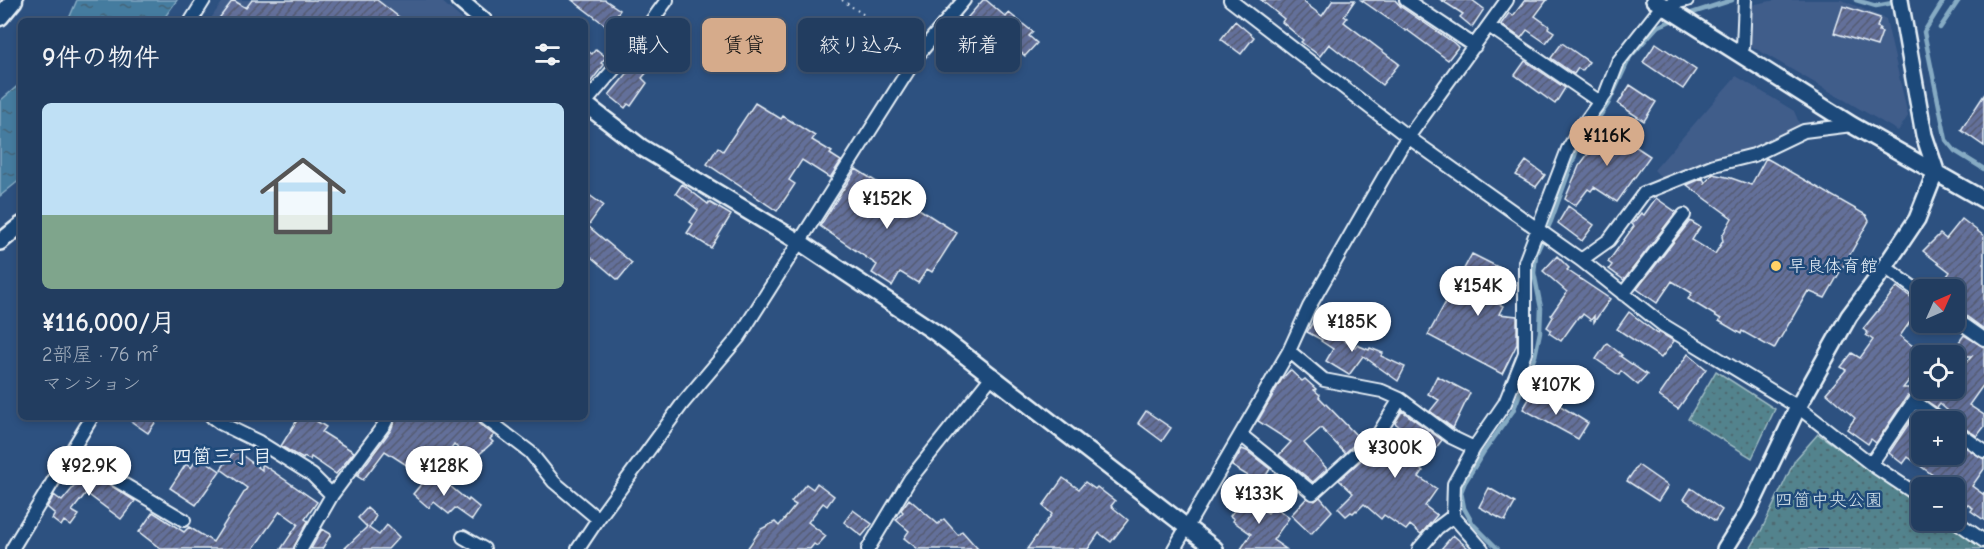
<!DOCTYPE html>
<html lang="ja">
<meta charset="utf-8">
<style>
:root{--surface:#223d60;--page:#2e4869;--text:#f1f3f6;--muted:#a2aebd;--line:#3f5675;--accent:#d6ab8b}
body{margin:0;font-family:"Comic Neue","Klee One",sans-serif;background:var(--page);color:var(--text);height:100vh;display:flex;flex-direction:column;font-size:22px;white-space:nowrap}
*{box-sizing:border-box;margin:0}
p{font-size:20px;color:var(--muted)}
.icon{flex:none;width:33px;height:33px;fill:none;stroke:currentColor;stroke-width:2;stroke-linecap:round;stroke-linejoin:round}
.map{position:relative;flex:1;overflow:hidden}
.side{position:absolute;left:18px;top:18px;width:570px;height:402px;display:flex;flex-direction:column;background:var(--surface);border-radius:9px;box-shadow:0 3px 9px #0003,0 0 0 2px var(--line)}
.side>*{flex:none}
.guide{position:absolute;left:606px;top:18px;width:570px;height:54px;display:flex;gap:12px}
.needle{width:39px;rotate:45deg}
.controls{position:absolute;left:1911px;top:279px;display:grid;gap:12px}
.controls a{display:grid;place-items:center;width:54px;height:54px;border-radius:9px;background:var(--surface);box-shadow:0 3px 9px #0003,0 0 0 2px var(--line);font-size:30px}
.price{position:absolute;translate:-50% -51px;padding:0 14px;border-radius:21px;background:#fff;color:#222;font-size:20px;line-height:39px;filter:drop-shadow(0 2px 3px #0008)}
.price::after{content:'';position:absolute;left:50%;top:36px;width:18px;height:14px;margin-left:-9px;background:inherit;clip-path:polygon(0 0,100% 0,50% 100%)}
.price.active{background:var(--accent);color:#111}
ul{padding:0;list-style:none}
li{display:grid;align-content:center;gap:12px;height:318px;padding:0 24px}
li+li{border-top:2px solid var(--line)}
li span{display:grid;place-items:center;height:186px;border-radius:9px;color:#555}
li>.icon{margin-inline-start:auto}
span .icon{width:108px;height:108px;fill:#fffc;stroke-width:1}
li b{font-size:26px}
h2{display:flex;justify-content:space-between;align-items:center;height:72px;padding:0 24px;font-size:26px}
.pill{padding:0 21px;border-radius:9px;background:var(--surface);box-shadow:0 3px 9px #0003,0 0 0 2px var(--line);font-size:21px;line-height:54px}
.pill.active{background:var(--accent);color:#111}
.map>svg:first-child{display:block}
</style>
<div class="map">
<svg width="1984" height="549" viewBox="0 0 1984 549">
<defs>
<pattern id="grass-dots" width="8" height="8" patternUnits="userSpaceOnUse" patternTransform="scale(1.5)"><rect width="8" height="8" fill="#53838d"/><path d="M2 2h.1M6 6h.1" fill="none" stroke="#4e6b72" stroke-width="1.8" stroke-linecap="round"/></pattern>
<pattern id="water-ripples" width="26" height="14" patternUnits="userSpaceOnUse" patternTransform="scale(1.5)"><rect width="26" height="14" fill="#447c9f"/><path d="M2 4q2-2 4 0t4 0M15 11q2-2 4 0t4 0" fill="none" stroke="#456579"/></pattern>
<pattern id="building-hatch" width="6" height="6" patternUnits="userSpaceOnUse" patternTransform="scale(1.5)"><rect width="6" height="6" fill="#646f9a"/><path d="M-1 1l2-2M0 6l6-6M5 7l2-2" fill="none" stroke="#555c72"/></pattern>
</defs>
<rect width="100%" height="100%" fill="#2d5180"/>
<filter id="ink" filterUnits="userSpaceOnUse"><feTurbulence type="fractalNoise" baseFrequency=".0167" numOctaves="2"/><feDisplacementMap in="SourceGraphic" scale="12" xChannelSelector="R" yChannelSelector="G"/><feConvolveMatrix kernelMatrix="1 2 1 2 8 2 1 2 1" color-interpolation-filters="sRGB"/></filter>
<g filter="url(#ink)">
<!-- built -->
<path fill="#415d8a" d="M224,0H440L464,21H209Z
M1776,0H1842L1886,19L1908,116L1898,131L1751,46V5Z
M1736,76L1794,111L1800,125L1753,149L1663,179L1654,170Z"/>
<!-- grass -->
<path fill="url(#grass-dots)" stroke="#9ebac2" stroke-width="1.5" d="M1716,371L1775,409L1752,458L1688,419Z
M1818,434L1921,506L1922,520L1943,521L1984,549H1750L1761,531L1795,460Z"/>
<!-- water -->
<path fill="url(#water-ripples)" stroke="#86abc3" stroke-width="1.5" d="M77,0H177L162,21H68Z
M21,83V179L0,196V101Z"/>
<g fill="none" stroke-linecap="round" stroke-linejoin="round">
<!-- stream -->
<path stroke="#86abc3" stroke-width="4.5" d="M1856,0L1876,6L1908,0
M1944,0L1924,32L1946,140L1955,151L1984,169
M1686,15L1732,0
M1940,28L1959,0
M1498,549L1473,524L1464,508L1461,492L1465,482L1483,453L1513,411L1535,356L1540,332L1541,308L1534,273L1536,254L1551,221L1577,150L1608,104L1630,57L1657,27L1675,19"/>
</g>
<!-- building -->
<path fill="url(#building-hatch)" stroke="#e8f1f8" stroke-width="1.5" d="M233,0L246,8L252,0H377L404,21H217Z
M572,0H605L620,10L608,27Z
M983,0H986L1006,17L1009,13L1033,32L1029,36L1037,43L1025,56L1008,41L987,66L955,39L956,37L953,34Z
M1261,0H1301L1322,16L1333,0H1355L1344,16L1347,18L1344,22L1399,64L1382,85L1329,44L1320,56L1301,42L1303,40L1282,22L1284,19Z
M1361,0H1395L1401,7L1454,43L1458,47L1448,60L1407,30L1406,31Z
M1441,0H1472L1484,9L1472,27L1460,17L1463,14Z
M1525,0H1547L1535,16L1549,26L1548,28L1554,32L1546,43L1527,30L1521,38L1501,24L1509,13L1513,16Z
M1843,6L1880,18L1877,27L1880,28L1879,31L1882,32L1877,46L1834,33Z
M1235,21L1254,37L1241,54L1221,39Z
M1562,43L1589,62L1582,71L1578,68L1574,74L1551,58Z
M1656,43L1696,70L1683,89L1643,62Z
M585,49L592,54L596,49L606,57L601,63L604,65L585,89Z
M1525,61L1565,88L1555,104L1515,75Z
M637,62L648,71L642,78L647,83L631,106L628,104L625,108L609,95Z
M1630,85L1656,102L1644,121L1618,104Z
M1984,95V146L1961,130Z
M755,103L781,119L783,116L815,136L812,140L832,152L830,154L841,161L830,178L802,160L789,180L795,184L777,211L707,164L718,147L723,151Z
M1603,125L1650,156L1617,202L1594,187L1591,191L1588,189L1575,206L1565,199L1579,166L1593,147L1590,144Z
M1766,158L1866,215L1869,221L1825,298L1808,291L1774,349L1742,331L1741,334L1719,321L1721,319L1688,299L1692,293L1672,281L1657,303L1637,289L1690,221L1700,227L1692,240L1715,254L1723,241L1722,236L1732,218L1687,185L1703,178L1705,183L1713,174L1731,178L1751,185Z
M1526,161L1545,175L1536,187L1516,175Z
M856,169L957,233L932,272L927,269L918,283L900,272L892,286L872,273L877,265L820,226Z
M682,184L708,204L709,202L731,215L711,248L687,233L693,224L690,222L698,210L676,193Z
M585,192L603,205L588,226L632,263L618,280L585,252Z
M1656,198L1676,212L1624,280L1609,269L1612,265L1608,262L1634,226L1632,224L1641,213L1644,215Z
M1568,206L1594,225L1582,241L1558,223Z
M1962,219L1984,236V329L1954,307V290H1937L1950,272L1923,251L1940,234L1946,239Z
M1472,254L1508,272L1493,301L1503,306L1499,314L1517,316V344L1502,374L1428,335Z
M1557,256L1569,268L1567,270L1610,299L1594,322V316L1591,320L1583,314L1581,317L1579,316L1561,341L1549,333L1551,330L1547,327L1553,317L1551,315L1567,292L1543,271Z
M1897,287L1920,304L1912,314L1914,316L1900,336L1922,353V364L1903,388H1954V382L1962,372L1960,370L1972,356H1949L1964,335L1984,347V384L1969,405L1984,415V427L1977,436L1954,422V416L1940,404L1937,408L1914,393L1907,396L1876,443L1871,439L1868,444L1847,429L1855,418L1826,393L1846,370L1841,367L1852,353L1860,358L1873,340L1866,335L1868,333L1863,329Z
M1629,312L1658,334L1659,332L1674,341L1661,358L1617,329Z
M1314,320L1355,348L1357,345L1369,350L1370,348L1383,353L1381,356L1405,367L1398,381L1363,356L1349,375L1326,361L1333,349L1321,341L1322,340L1307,332Z
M1607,343L1622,355L1620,356L1647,375L1638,385L1621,371L1619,375L1596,359Z
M1688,354L1706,369L1678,409L1659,396Z
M1290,370L1302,381L1305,379L1316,389L1314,390L1320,395L1319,397L1360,439L1345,453L1321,428L1304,443L1327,469L1313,482L1279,455L1291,442L1258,421L1282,379Z
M1437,376L1470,393L1453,428L1430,411L1439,400L1428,394Z
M1532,394L1537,397L1538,395L1559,405L1588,423L1578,439L1523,409Z
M1146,411L1171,428L1162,441L1138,423Z
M1402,411L1442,440L1420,469L1423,471L1419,477L1437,489L1425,506L1437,515L1421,534L1410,525L1406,530L1384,515L1381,519L1364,504L1357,511L1356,510L1353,513L1351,512L1346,516L1338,508L1353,493L1339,480L1379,444L1389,454L1406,432L1395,423Z
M1916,413L1928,421L1922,422V430L1912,444L1922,451V454H1954V440L1984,459V469L1972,486L1983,494L1984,492V520L1971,511L1973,508L1954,496V488H1945L1936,482L1938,479L1908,457L1903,464L1889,453Z
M125,417H159L148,433Z
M299,417H310L326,427L322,432L354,452L336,474L311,457L310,460L304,457L303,459L281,446Z
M396,417H476L479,424L494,435L490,439L493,442L474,459L471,456L468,459L454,444L436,469L416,454L408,466L385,451L363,480L357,476L391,430Z
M1242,449L1247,451L1270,469L1261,484L1232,466Z
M235,450L262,470V464L317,502L305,519L308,521L293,549H281L298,524L280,511L253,549H161L139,532L153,512L184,532L189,527L213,542L247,488L221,469Z
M197,459L203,463L204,460L220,471L196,505L170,488L186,464L191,468Z
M79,464L103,483L104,481L135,501L121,519L86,493L72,511L79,515L71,526L64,521L61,526L52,519L55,514L47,507L54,495L62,501L77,483L69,476Z
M1638,465L1668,486L1658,501L1627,481Z
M432,471L468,501L469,499L480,508L472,520L455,508L449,514L434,502L429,508L413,494Z
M1063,478L1079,489L1085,482L1095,489L1097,487L1115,501L1111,506L1128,520L1111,542L1099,533L1088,549H1027L1052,514L1043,506Z
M817,483L834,496L827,506L823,503L808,522L826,536L817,546L814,544L810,549H747L761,529L775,522L779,526L796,505L791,502L806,484L813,489Z
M1489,488L1515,503L1505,521L1479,507Z
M1691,488L1722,510L1715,521L1684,499Z
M1244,497L1268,513L1274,506L1289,518L1273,540L1286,549H1241L1251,534L1233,521L1234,519L1230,516Z
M1320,497L1332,511L1311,534L1291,515L1307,498L1315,501Z
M909,499L938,524L944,519L958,535L962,531L978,549H918L904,538L909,531L896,520L903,512L901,510Z
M367,508L376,516L369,528L379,535L387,525L399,537L388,549H344L367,527L358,518Z
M853,510L872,524L862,536L844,522Z
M322,529L331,534L322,549H311Z
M1453,535L1469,549H1441Z"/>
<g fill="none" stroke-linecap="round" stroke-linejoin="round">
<!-- minor casing -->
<g stroke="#e8f1f8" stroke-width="16">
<path id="minor" d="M1230,0L1408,137L1581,260L1663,325L1798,407L1871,464L1922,498
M1406,0L1475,46
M191,21L204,0
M1489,26L1600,102
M1739,54L1743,47L1745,0
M585,103L631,49L667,0
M1581,260L1609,240L1644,193L1714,165L1754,155L1804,131L1852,125
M1885,267L1922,294
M1623,294L1684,215
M1954,318L1984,339
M1400,399L1451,437L1474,448
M212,417L220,423L259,442L312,475L332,495
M484,417L530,452L554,482L598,519
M1954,430L1984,451
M1241,435L1313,493L1379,433L1400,399L1382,391L1324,380L1289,351
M74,448L116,480L184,520
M1871,464L1914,401L1943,422
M1954,520L1984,541
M463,537L484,549
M12,549L92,417
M301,549L332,495L384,425L388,417
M578,549L598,519L683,403L739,337L918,55L964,0
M868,549L910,479L993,375
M1174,549L1289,351L1309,307L1401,147L1507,0
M1419,549L1437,528L1453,516
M1482,549L1453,516L1454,484L1474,448L1505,403L1525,353V262L1568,149L1580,129L1606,93L1618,62L1662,6L1687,0"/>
</g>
<!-- tertiary casing -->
<g stroke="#e8f1f8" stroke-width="20">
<path id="tertiary" d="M459,0L484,21
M1654,0L1852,125L1984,200
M585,104L641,147L801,243L936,333L1215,549
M0,242L21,225
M1725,549L1748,512L1798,407L1849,316L1878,277L1917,219L1936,171L1924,135L1900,0"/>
</g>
<!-- secondary casing -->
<g stroke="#e8f1f8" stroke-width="21">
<path id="secondary" d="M0,17L14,0"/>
</g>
<!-- path -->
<path stroke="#e8f1f8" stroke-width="2" stroke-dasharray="1.5 4.5" stroke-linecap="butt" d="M842,0L876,23L907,49"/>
<!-- minor -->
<use href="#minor" stroke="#1f4a7a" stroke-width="12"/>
<!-- tertiary -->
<use href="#tertiary" stroke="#1f4a7a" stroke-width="15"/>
<!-- secondary -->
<use href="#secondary" stroke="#1f4a7a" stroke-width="16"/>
</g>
</g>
<!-- markers -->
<circle fill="#ffd166" stroke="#1f4a7a" stroke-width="2" cx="1776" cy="266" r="6"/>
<g text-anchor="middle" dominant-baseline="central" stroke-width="5" stroke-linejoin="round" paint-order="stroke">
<!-- poi labels -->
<g font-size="18" fill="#e8f1f8" stroke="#1f4a7a" text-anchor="start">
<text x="1788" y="266">早良体育館</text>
</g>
<!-- park labels -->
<g font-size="18" fill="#d2e0e8" stroke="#1f4a7a">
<text x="1829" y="500">四箇中央公園</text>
</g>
<!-- neighbourhood labels -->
<g font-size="20" font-weight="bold" fill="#e8f1f8" stroke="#1f4a7a">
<text x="222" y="456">四箇三丁目</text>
</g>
</g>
</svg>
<div class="controls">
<a><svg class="needle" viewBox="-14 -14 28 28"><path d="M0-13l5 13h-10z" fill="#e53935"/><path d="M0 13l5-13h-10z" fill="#a2aebd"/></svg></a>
<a><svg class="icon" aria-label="locate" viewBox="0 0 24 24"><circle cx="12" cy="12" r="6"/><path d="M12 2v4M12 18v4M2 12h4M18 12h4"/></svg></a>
<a>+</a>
<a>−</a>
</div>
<b class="price active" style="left:1607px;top:167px">¥116K</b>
<b class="price" style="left:887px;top:230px">¥152K</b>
<b class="price" style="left:1478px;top:317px">¥154K</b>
<b class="price" style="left:1352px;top:353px">¥185K</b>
<b class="price" style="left:1556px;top:416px">¥107K</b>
<b class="price" style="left:1395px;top:479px">¥300K</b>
<b class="price" style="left:89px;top:497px">¥92.9K</b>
<b class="price" style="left:444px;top:497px">¥128K</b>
<b class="price" style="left:1259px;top:525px">¥133K</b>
<div class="guide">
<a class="pill">購入</a>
<a class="pill active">賃貸</a>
<a class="pill">絞り込み</a>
<a class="pill">新着</a>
</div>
<section class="side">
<h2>9件の物件<svg class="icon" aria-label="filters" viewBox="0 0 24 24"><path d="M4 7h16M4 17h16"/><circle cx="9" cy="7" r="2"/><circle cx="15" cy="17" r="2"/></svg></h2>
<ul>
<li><span style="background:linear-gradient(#bfe0f5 60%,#7fa58c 0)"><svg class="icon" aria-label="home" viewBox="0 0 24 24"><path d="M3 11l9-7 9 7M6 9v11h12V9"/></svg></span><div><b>¥116,000/月</b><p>2部屋 · 76 m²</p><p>マンション</p></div></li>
</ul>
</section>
</div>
